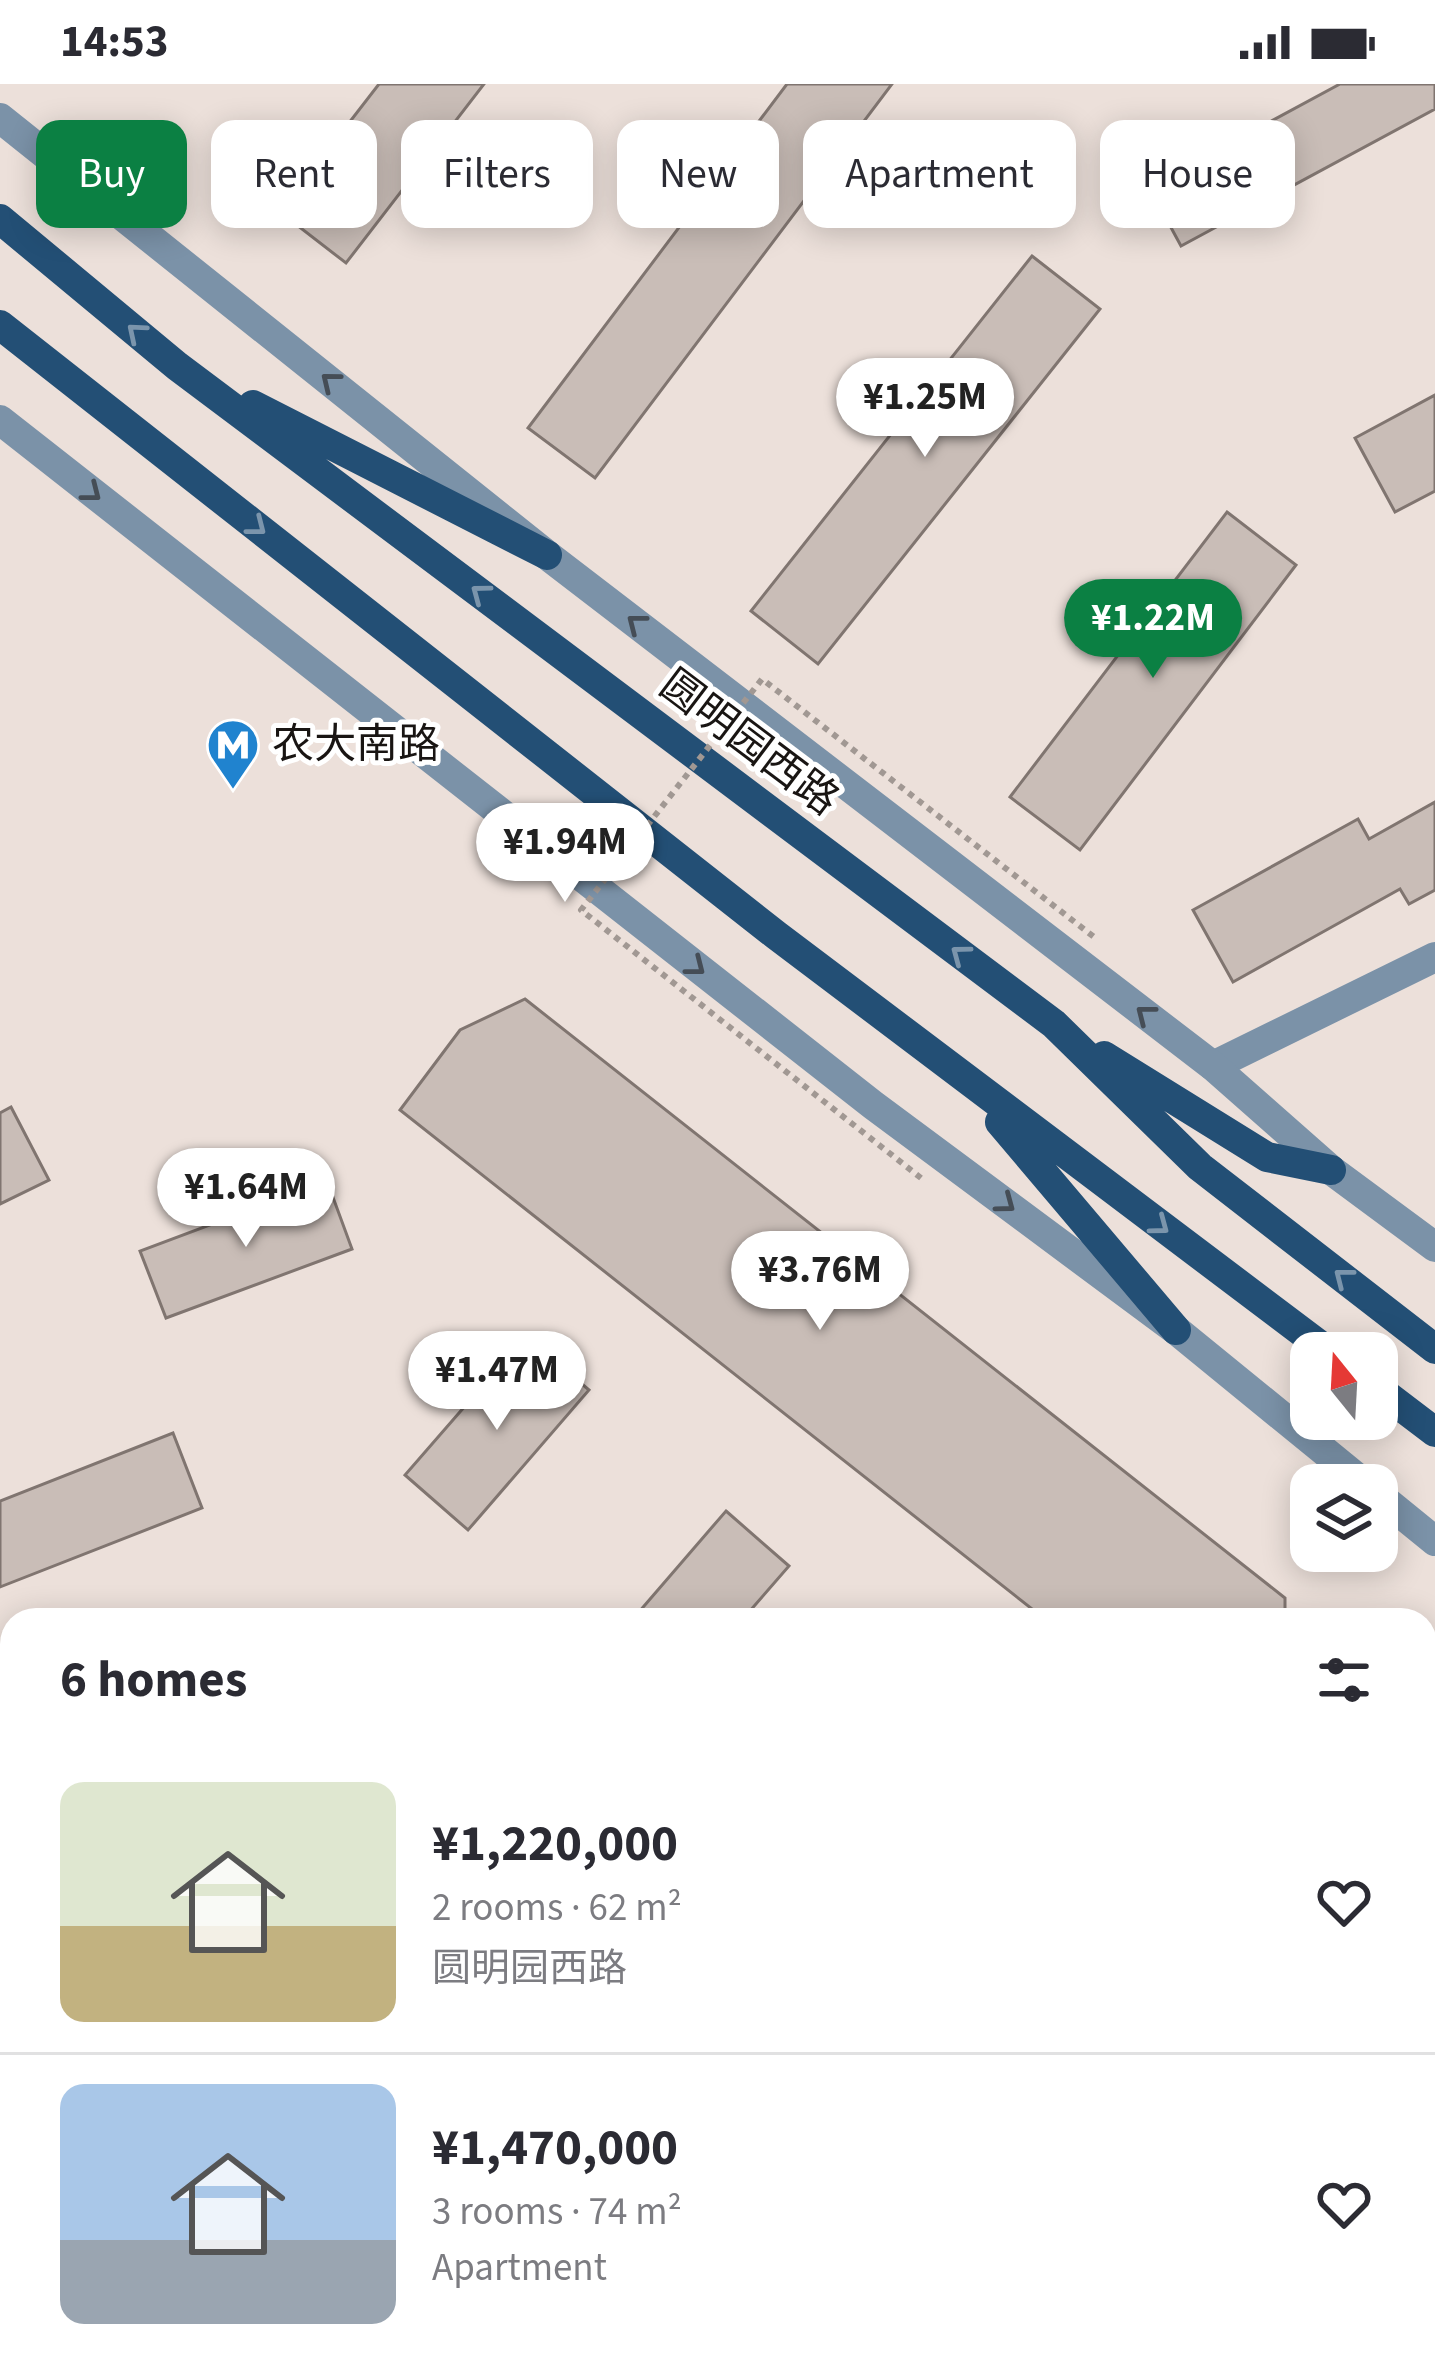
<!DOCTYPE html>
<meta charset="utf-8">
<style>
:root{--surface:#fff;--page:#f7f7f7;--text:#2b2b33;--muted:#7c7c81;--line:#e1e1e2;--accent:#0b8043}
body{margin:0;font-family:"Source Sans 3","Noto Sans SC",sans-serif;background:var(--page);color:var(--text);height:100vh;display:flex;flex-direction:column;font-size:45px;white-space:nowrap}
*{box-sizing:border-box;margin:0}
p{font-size:39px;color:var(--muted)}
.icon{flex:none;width:66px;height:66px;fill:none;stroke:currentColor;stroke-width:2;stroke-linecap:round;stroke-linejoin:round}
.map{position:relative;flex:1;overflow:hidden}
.sheet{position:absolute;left:0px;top:1524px;width:1437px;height:768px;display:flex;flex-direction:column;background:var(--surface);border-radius:36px 36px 0 0;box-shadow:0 6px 30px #0003}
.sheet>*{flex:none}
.banner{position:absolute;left:36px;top:36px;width:1365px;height:108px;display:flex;gap:24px}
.needle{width:78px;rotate:342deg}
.buttons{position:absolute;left:1290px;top:1248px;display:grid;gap:24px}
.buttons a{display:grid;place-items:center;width:108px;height:108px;border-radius:24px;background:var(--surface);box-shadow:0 6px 30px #0003;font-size:60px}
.price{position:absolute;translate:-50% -102px;padding:0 27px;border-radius:42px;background:#fff;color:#222;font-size:39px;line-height:78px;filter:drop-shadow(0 3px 6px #0008)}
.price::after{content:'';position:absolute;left:50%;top:72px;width:36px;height:27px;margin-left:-18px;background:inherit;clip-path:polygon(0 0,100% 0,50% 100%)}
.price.current{background:var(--accent);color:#fff}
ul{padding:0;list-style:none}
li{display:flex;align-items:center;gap:36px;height:300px;padding:0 60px}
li+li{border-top:3px solid var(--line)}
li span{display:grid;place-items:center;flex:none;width:336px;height:240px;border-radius:24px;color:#555}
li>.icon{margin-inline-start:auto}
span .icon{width:144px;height:144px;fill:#fffc;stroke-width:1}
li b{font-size:51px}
h2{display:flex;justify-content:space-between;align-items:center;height:144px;padding:0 60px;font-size:51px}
.pill{padding:0 42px;border-radius:24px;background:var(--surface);box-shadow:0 6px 30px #0003;font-size:42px;line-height:108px}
.pill.current{background:var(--accent);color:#fff}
.status{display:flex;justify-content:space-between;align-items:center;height:84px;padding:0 60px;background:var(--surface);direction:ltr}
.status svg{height:33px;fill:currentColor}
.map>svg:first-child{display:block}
</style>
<div class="status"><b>14:53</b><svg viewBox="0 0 49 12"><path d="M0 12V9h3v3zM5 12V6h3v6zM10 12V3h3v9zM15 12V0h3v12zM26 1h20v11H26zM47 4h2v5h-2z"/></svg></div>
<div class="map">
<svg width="1435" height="2292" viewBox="0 0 1435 2292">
<rect width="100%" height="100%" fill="#ece0da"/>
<!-- building -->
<path fill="#c9bdb7" stroke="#807570" stroke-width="3" d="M379,0H484L346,179L280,128Z
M787,0H892L595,394L528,344Z
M1340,0H1435V25L1181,162L1149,103Z
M1032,172L1100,225L818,580L751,527Z
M1435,311V407L1395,428L1355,354Z
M1227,428L1296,481L1080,766L1010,713Z
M1435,718V806L1409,820L1400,805L1233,898L1193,826L1358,735L1369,755Z
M525,915L1285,1514V1536H1046L400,1026L460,946Z
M11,1023L49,1096L0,1120V1029Z
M327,1097L352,1165L166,1234L140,1167Z
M526,1252L589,1306L468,1446L405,1391Z
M173,1349L202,1424L0,1503V1417Z
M726,1427L789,1482L742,1536H632Z
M12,1736V1822L0,1826V1740Z
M1435,1910V2070L1425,2074V1914Z
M12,1956V2085L6,2083L0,2069V1961Z
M1435,2196V2275L1425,2279V2200Z
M393,2280H527L532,2292H363Z
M1218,2280H1422L1391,2292H1187Z"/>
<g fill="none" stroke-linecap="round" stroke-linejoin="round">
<!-- minor -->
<path stroke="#7b92a8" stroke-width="30" d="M1213,982L1435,873
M1083,2280L1088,2292"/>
<!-- tertiary -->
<path stroke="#7b92a8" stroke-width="30" d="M0,34L547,471L1213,982L1331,1086L1435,1163
M0,336L873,1021L1176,1246L1366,1401
M1377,1410L1435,1457
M1425,1678L1435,1674
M1425,1732L1435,1728
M0,2251L12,2246
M27,2292L57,2280"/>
<!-- primary -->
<path stroke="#234f75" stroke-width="30" d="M0,135L177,282L1054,940L1200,1083L1435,1265
M0,241L776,851L1330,1269
M253,321L547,471
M1104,972L1267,1073L1331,1086
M1000,1038L1176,1246
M1377,1304L1435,1348"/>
<!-- path-bridge -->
<path stroke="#a19893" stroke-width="6" stroke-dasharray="6 6" stroke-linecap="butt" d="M921,1094L581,826L762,595L1094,853"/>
</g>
<!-- one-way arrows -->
<defs><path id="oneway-chevron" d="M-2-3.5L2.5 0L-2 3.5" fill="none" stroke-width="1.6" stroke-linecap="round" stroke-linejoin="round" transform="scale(3)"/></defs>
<g stroke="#7b95ac">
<use href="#oneway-chevron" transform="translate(136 248) rotate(-140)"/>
<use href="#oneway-chevron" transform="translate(257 443) rotate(38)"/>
<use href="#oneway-chevron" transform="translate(480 509) rotate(-143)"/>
<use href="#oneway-chevron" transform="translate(960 870) rotate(-143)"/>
<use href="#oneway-chevron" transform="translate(1160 1142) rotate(37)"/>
<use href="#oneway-chevron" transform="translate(1343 1193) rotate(-142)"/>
</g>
<g stroke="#454d56">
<use href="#oneway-chevron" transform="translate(330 297) rotate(-141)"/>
<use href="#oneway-chevron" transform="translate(92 409) rotate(38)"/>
<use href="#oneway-chevron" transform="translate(636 539) rotate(-142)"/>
<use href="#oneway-chevron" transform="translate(696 883) rotate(38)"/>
<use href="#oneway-chevron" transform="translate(1145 930) rotate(-142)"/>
<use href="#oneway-chevron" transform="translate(1006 1120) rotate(37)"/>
</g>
<!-- icons -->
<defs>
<g id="metro-pin" transform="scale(2.7)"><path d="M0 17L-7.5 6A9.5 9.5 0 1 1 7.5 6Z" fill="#2083cf" stroke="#fff"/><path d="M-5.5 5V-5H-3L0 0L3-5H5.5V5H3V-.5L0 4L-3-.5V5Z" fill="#fff"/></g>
</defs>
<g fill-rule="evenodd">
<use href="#metro-pin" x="233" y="661"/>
</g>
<g text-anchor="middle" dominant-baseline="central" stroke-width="10" stroke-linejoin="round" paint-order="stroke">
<!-- street labels -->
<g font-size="42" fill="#191513" stroke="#fff">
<text transform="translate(749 659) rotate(37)">圆明园西路</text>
</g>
<!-- poi labels -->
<g font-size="42" fill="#191513" stroke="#fff" text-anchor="start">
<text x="272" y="661">农大南路</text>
</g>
</g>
</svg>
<div class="buttons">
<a><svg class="needle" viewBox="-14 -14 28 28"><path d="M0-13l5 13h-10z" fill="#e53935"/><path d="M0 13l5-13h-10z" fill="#7c7c81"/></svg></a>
<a><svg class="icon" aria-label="layers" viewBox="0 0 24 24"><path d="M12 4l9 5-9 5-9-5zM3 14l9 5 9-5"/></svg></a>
</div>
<b class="price" style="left:925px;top:376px">¥1.25M</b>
<b class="price current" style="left:1153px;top:597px">¥1.22M</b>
<b class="price" style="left:565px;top:821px">¥1.94M</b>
<b class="price" style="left:246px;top:1166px">¥1.64M</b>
<b class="price" style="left:820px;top:1249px">¥3.76M</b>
<b class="price" style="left:497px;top:1349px">¥1.47M</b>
<div class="banner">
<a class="pill current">Buy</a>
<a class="pill">Rent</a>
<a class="pill">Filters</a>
<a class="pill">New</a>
<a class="pill">Apartment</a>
<a class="pill">House</a>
</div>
<section class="sheet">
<h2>6 homes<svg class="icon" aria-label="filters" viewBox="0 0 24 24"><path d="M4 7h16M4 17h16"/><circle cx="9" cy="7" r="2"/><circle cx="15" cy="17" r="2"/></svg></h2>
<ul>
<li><span style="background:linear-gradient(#dfe7d0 60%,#c2b280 0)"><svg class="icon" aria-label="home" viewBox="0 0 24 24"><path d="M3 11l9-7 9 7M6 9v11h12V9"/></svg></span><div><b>¥1,220,000</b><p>2 rooms · 62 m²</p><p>圆明园西路</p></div><svg class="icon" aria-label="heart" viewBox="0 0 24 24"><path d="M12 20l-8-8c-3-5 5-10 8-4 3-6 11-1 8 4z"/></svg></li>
<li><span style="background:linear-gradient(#a9c7e8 65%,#9aa5b1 0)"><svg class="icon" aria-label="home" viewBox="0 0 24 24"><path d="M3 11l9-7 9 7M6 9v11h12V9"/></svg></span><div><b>¥1,470,000</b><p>3 rooms · 74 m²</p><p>Apartment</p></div><svg class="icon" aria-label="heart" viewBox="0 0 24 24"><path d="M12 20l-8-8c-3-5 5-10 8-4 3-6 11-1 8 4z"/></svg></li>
</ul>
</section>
</div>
